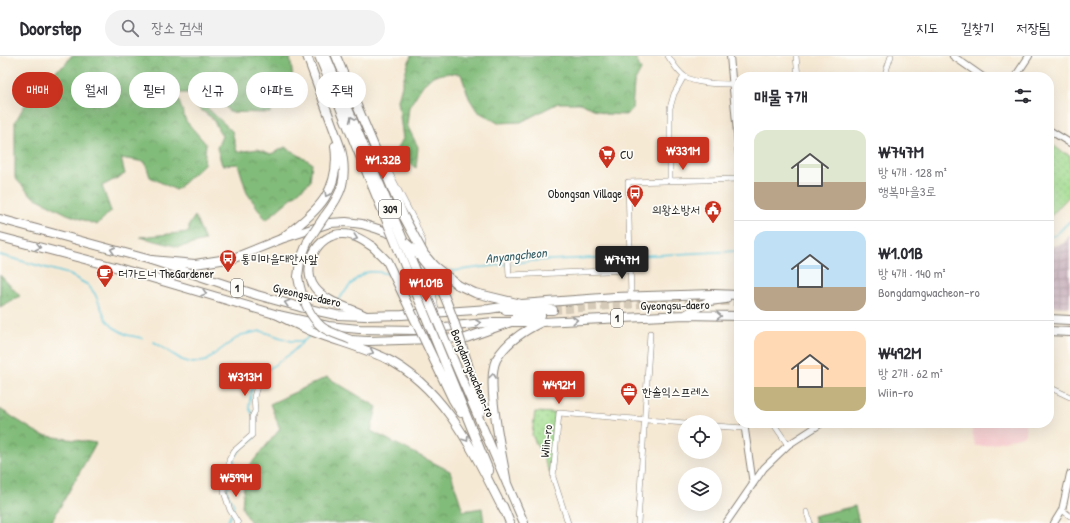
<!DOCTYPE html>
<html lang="ko">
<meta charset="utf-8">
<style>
:root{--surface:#fff;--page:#f2f2f3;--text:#2b2b33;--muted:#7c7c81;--line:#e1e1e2;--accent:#c8321e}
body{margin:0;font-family:"Patrick Hand","Poor Story",sans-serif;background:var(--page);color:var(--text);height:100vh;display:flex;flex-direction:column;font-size:15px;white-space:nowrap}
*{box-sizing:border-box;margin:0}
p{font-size:13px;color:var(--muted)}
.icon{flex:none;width:22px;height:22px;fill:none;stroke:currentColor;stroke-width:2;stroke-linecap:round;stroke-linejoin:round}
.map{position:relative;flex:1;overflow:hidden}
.panel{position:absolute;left:734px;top:16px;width:320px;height:356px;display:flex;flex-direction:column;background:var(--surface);border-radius:16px;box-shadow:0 4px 16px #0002}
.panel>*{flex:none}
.top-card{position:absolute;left:12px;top:16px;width:380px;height:36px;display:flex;gap:8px}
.tools{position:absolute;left:678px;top:359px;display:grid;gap:8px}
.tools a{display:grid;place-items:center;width:44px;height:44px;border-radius:50%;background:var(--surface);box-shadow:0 4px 16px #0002;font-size:20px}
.price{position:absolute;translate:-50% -34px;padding:0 9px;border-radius:4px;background:var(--accent);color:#fff;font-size:13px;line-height:26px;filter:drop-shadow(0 1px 2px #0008)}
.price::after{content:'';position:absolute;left:50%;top:24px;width:12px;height:9px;margin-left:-6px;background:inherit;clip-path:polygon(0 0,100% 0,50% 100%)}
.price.selected{background:#222;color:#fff}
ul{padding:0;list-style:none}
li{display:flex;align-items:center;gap:12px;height:100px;padding:0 20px}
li+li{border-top:1px solid var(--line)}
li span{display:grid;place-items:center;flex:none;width:112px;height:80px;border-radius:12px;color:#555}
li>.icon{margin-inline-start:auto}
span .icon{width:48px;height:48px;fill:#fffc;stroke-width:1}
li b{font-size:17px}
h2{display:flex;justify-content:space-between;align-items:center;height:48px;padding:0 20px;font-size:17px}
.pill{padding:0 14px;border-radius:18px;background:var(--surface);box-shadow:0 4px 16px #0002;font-size:14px;line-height:36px}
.pill.selected{background:var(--accent);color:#fff}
header{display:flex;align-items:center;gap:24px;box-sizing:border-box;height:56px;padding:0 20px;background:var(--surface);border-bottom:1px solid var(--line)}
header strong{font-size:19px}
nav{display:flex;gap:22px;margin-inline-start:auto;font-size:14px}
.search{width:280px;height:36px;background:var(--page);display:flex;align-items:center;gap:10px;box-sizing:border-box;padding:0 14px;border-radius:22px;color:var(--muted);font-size:15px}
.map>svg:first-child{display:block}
</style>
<header>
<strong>Doorstep</strong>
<div class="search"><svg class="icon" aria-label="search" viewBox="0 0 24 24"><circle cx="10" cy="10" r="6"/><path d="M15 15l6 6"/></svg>장소 검색</div>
<nav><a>지도</a><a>길찾기</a><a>저장됨</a></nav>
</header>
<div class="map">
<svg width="1070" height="467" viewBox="0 0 1070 467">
<defs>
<pattern id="industrial-grid" width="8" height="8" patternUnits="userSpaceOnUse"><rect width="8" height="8" fill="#d2bdc6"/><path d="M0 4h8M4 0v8" fill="none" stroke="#b4a2aa"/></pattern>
<pattern id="grass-dots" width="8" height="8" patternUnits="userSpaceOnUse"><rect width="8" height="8" fill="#a3dd90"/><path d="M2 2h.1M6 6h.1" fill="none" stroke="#8cbd7c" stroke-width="1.8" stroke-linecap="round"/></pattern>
<pattern id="forest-crowns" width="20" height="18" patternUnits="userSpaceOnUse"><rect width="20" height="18" fill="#82bc7a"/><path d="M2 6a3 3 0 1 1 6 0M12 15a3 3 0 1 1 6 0" fill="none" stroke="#6a9863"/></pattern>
</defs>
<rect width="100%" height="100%" fill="#fdfcf7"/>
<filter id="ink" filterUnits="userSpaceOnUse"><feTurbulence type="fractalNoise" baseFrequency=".025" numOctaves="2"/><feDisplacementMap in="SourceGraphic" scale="8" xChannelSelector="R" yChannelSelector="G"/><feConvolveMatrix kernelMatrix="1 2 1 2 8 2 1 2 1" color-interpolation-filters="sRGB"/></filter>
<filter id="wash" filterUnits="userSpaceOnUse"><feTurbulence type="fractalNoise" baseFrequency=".012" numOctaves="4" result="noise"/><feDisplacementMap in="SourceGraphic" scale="16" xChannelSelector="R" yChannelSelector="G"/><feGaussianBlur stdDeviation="0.9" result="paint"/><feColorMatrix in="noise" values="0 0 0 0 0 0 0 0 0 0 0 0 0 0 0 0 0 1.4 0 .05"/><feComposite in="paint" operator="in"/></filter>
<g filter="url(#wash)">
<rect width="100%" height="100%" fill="#f6e9d4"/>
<!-- built -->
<path fill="#f7cfd1" d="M971,367H1025L1026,379L985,390H975Z"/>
<!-- industrial -->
<path fill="url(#industrial-grid)" d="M1070,179V251L1049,250V191L1063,188Z"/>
<!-- grass -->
<path fill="url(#grass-dots)" stroke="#607c56" d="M1049,86L1062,96L1070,99V139L1049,162Z
M535,356L554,357L550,417L532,379Z"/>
<!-- forest -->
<path fill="url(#forest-crowns)" stroke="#4f6c4b" d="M71,0H290L293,23L270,57L229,56L214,31L197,25L201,46L232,75L237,96L258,93L271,98L285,91L312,107L310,126L266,164L247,137L238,108L222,109L217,92L222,80L212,62L197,51L190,37H176L186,65L206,88L204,108L176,134L150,121L145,106L121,102L125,118L102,130L111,155L97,169L67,158L32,140L15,122V66L39,25L65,9Z
M411,0H635L641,14L634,27L632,53L626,59L605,58L580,47H558L521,66L498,67L477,55L469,42L461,18L447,17L433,20L423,29L409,51L407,69L418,91L416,112L394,97L403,83L398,44L406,14Z
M195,160L205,185L179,191L140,181L189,176V169Z
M0,219L20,240L0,251Z
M327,321L377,351L371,375L450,415L463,455L482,452L484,467H251L242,452L245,415L280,373L270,348Z
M0,353L41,379L96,387L51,467H0Z
M855,450L859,467H815L813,460Z"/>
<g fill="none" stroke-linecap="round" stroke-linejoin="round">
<!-- stream -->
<path stroke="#5fc7dc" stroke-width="1.5" d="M1049,181L1056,179L1070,165
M0,199L68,218L88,229L95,238L106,263L113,271L127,279L142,282
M511,208L529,205L739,195
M448,217L453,215L507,208
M398,219L406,221
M338,245C344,236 357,219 368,216C374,215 383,217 390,218
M154,286L182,304L192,307L206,305L213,299L241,279L261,275L291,285H304L310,279
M252,358L249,351L251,336L256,322L290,298L304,285
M232,454L234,449L228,438L227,433L234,418V403L241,392L254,383V365
M227,467L231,458"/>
</g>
</g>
<g filter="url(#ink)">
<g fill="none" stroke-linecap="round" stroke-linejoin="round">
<!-- primary-tunnel -->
<path stroke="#d5cab8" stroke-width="8" stroke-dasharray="8 4" stroke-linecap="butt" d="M553,254L683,245L739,246"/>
<!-- minor casing -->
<g stroke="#898278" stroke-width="6">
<path id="minor" d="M668,0C673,7 677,15 684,20C694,28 720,28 733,28
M796,0L798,21
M884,21L891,0
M389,116L415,166L423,186L422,194
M670,124V52L674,38L684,20
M508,202L509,219L630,214
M422,206V209L433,235L436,255
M631,240L628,126L739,123
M1049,331L1070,341
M773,367L788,389
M715,370L744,372
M1062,454L1070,460
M807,456L810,467
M238,467L230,454L224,436L226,423L229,415V404L234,395L252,379V361L255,355L254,341L257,330
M568,467L553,421L559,357L685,367
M638,467L650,277"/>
</g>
<!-- tertiary casing -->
<g stroke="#898278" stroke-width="8">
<path id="tertiary" d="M730,0L739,100
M953,0L983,21
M1015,21L1029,0
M1049,74L1070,87
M744,367L753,428
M726,467L764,412L788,389L822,367
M1054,467L1062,454L1070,418"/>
</g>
<!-- primary casing -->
<g stroke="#898278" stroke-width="10">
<path id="primary" d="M0,163L151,204L257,239L300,251L336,259L366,260L402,259L489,253L521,248L615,241L713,238L739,239
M0,181L115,211L278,259L328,270L359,273L415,274L494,266H542L685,259L739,260
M506,254H553
M685,259L709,245L726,243
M515,262L541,259
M1049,263L1070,264
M1049,275L1070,276"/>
</g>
<!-- trunk casing -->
<g stroke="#898278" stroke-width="10">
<path id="trunk" d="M307,0L341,93C348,123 342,138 324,161
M336,0L404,161
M286,179C318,155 341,134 335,90
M151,204L195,208L234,202L281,183L330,167L346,166L362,168L378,173L397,180
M298,221L300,205L308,185
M458,229L475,237L521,248
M278,259C289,265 300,270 311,275C336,285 361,291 385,302C446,332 475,399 504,455
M366,260C349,251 327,247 315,232C300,212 317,177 343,178C354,178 364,185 373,191
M351,284L368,285L466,282L511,266
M434,304L453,344L461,357
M444,305L489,415
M454,305L524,467
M467,305L481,356
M507,428C503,401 485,327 496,304C506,286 523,275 542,266
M503,450L510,467"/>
</g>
<!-- minor -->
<use href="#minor" stroke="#fff" stroke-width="5"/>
<!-- tertiary -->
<use href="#tertiary" stroke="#fff" stroke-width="6"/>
<!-- primary -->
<use href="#primary" stroke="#fff" stroke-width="8"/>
<!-- trunk -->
<use href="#trunk" stroke="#fff" stroke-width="8"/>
<!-- trunk-bridge casing -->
<g stroke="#898278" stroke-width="10" stroke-linecap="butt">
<path id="trunk-bridge" d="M319,0L444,305
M326,0L454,305
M404,161L424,198L434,210L458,229
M308,185L324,161
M406,187C441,215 454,264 467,305
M373,191L387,205L434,304
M298,221C301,239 307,258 322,271C330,277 342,280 351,284"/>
</g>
<!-- trunk-bridge -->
<use href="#trunk-bridge" stroke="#fff" stroke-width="8"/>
</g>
<!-- one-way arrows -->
<defs><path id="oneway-chevron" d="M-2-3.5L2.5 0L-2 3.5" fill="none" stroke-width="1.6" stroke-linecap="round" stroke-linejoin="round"/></defs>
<g stroke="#999">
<use href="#oneway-chevron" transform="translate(352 63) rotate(-113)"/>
<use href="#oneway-chevron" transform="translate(327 138) rotate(119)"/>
<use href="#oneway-chevron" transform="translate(355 182) rotate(19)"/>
<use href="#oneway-chevron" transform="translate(38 191) rotate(14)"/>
<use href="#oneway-chevron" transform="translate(113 194) rotate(-165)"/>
<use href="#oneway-chevron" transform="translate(204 237) rotate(17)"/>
<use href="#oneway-chevron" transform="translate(287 247) rotate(-164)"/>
<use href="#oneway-chevron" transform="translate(719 260) rotate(2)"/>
<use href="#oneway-chevron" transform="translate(575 264) rotate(-3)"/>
<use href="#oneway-chevron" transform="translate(478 267) rotate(-6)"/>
<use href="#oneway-chevron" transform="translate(371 296) rotate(23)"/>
<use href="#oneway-chevron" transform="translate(493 320) rotate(-83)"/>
<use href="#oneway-chevron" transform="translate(466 383) rotate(58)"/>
</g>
</g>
<!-- icons -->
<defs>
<g id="supermarket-pin" transform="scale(0.9)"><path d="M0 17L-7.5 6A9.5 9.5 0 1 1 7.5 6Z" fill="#c8321e" stroke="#fdfcf7"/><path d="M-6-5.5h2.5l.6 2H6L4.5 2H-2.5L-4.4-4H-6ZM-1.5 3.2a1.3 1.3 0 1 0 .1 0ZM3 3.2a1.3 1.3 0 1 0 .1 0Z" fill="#fff"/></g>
<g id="bus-pin" transform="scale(0.9)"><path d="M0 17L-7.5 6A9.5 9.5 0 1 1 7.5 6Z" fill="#c8321e" stroke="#fdfcf7"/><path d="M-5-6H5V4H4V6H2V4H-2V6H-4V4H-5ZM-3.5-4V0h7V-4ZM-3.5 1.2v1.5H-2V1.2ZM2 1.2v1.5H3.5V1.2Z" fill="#fff"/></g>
<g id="civic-pin" transform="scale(0.9)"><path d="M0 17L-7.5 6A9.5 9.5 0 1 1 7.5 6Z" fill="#c8321e" stroke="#fdfcf7"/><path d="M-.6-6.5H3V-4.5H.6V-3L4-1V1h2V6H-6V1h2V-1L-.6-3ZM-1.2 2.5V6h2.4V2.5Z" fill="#fff"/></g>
<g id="cafe-pin" transform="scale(0.9)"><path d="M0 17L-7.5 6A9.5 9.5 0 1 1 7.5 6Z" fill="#c8321e" stroke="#fdfcf7"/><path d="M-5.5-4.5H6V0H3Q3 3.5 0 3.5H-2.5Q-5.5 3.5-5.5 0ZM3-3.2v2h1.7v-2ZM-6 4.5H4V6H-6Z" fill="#fff"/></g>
<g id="office-pin" transform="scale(0.9)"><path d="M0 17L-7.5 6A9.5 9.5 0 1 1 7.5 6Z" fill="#c8321e" stroke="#fdfcf7"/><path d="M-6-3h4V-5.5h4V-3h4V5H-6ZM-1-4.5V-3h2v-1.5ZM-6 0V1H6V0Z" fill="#fff"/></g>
</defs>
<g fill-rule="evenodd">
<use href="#supermarket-pin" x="607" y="98"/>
<use href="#bus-pin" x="635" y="137"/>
<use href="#civic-pin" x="713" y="153"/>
<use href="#bus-pin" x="228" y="202"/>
<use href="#cafe-pin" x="105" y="217"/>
<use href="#office-pin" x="629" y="335"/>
</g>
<g text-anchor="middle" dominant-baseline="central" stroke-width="3.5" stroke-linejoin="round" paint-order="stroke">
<!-- shield labels -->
<g fill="#fdfcf7" stroke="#605f5e" stroke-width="1">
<rect x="379" y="144" width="22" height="18" rx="3"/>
<rect x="231" y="223" width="12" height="18" rx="3"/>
<rect x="611" y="253" width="12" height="18" rx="3"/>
</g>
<g font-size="11" font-weight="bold" fill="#1c1c1c">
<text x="390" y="153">309</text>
<text x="237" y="232">1</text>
<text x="617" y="262">1</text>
</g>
<!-- poi labels -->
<g font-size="12" fill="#1c1c1c" stroke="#fdfcf7" text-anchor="start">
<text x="620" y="98">CU</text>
<text x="622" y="137" text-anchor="end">Obongsan Village</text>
<text x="700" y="153" text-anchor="end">의왕소방서</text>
<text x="241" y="202">통미마을대안사앞</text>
<text x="118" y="217">더가드너 TheGardener</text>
<text x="642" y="335">한솔익스프레스</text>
</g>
<!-- street labels -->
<g font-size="12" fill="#1c1c1c" stroke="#fdfcf7">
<text transform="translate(307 239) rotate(13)">Gyeongsu-daero</text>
<text transform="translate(675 249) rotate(-1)">Gyeongsu-daero</text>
<text transform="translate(473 317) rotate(67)">Bongdamgwacheon-ro</text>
<text transform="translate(546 385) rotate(-84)">Wiin-ro</text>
</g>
<!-- water labels -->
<g font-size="13" font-style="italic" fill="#376069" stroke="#fdfcf7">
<text transform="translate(516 199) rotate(-6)">Anyangcheon</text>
</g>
</g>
</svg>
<div class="tools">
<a><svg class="icon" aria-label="locate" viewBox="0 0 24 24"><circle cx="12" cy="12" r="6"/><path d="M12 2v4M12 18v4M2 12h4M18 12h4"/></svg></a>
<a><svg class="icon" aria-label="layers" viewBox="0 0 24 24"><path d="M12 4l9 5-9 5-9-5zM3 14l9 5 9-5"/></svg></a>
</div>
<b class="price" style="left:683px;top:115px">₩331M</b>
<b class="price" style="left:383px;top:124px">₩1.32B</b>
<b class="price selected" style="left:622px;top:224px">₩747M</b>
<b class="price" style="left:426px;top:247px">₩1.01B</b>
<b class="price" style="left:245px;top:341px">₩313M</b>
<b class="price" style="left:559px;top:349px">₩492M</b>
<b class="price" style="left:236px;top:442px">₩599M</b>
<div class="top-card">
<a class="pill selected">매매</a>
<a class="pill">월세</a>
<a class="pill">필터</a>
<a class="pill">신규</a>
<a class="pill">아파트</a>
<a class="pill">주택</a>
</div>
<section class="panel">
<h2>매물 7개<svg class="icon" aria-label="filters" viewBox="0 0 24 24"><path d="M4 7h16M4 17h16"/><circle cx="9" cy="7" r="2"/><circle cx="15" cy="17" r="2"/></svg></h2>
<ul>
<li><span style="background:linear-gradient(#dfe7d0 65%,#b9a48a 0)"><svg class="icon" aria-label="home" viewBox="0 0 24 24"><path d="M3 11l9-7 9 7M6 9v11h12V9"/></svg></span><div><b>₩747M</b><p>방 4개 · 128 m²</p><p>행복마을3로</p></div></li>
<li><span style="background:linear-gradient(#bfe0f5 70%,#b9a48a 0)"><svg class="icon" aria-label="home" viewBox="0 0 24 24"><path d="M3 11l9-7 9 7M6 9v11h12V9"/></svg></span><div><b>₩1.01B</b><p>방 4개 · 140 m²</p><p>Bongdamgwacheon-ro</p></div></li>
<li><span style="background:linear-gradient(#ffd9b3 70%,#c2b280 0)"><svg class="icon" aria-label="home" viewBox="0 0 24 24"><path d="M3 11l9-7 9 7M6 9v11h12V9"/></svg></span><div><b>₩492M</b><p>방 2개 · 62 m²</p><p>Wiin-ro</p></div></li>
</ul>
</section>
</div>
